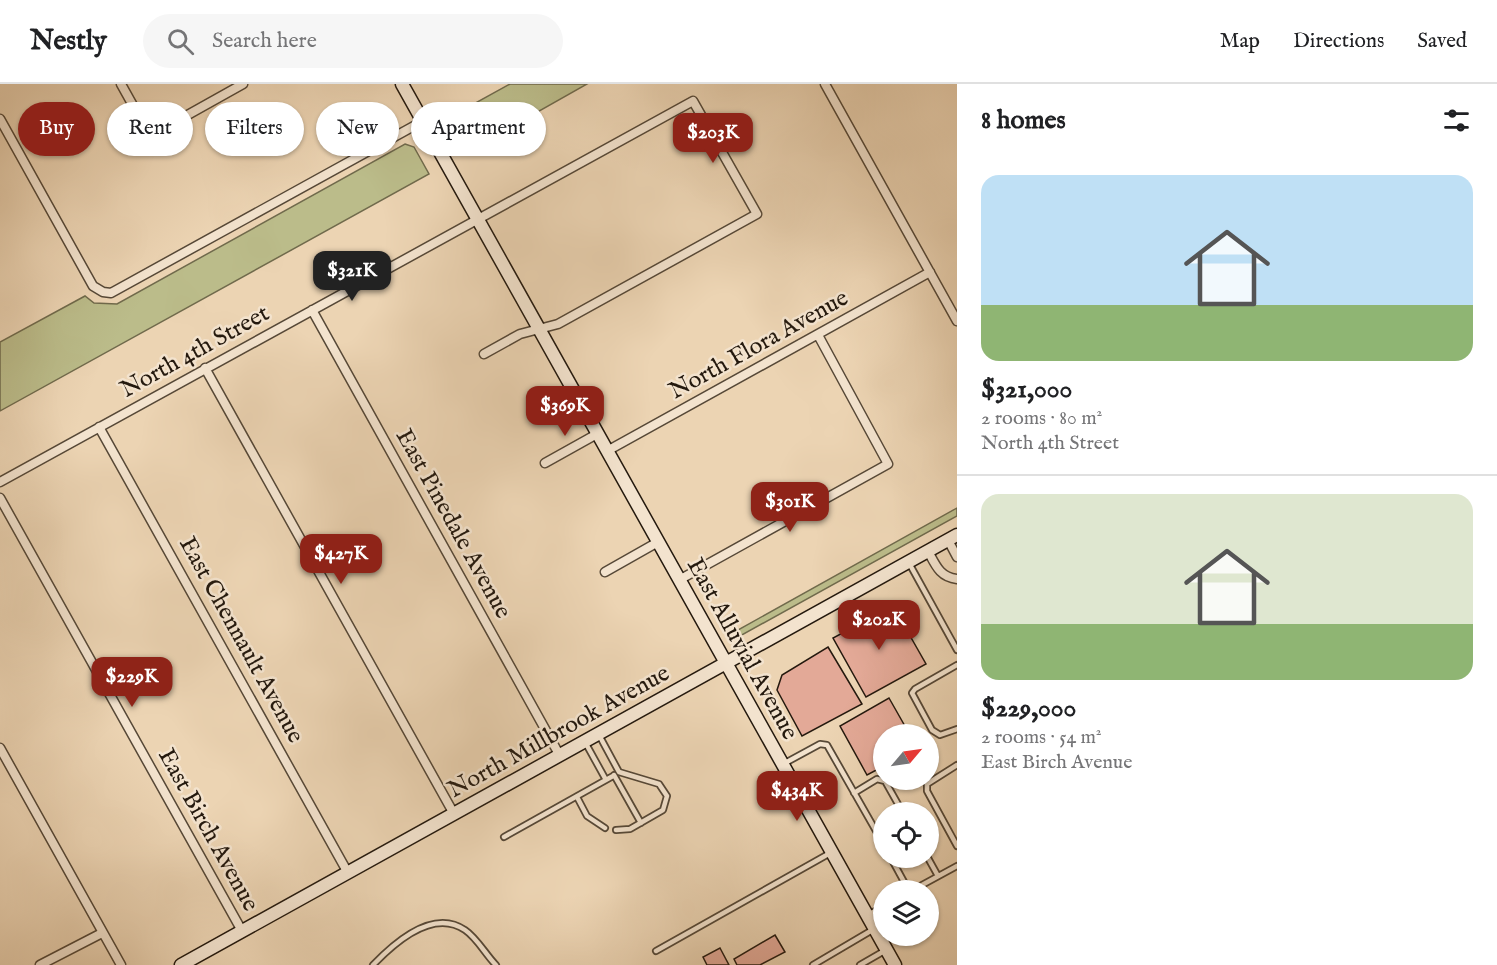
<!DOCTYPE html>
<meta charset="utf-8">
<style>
:root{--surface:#fff;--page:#f6f6f6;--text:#202124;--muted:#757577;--line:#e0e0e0;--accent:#8f2418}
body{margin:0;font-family:"IM FELL English",serif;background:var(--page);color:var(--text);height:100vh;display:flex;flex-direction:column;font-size:22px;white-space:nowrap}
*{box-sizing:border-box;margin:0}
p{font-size:20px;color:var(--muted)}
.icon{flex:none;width:33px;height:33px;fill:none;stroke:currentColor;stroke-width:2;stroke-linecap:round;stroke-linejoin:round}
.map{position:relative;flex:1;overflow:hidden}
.sheet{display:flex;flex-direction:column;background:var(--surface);width:540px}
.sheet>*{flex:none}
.hud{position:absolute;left:18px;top:18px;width:570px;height:54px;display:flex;gap:12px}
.needle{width:39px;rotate:61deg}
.tools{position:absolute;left:873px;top:640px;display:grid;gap:12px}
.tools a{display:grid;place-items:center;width:66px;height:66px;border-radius:50%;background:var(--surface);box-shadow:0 2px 4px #0004;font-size:30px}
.price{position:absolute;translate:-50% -51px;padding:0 14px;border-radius:12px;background:var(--accent);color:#fff;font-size:20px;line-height:39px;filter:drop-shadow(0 2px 3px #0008)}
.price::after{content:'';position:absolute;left:50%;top:36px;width:18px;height:14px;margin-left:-9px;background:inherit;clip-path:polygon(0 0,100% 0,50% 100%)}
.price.selected{background:#222;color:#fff}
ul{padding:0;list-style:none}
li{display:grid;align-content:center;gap:12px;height:318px;padding:0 24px}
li+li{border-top:2px solid var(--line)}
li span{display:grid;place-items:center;height:186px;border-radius:18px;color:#555}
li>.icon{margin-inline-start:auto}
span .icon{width:108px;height:108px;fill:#fffc;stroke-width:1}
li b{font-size:26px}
h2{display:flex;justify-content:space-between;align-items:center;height:72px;padding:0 24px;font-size:26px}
.chip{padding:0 21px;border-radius:27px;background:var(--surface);box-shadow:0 2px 4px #0004;font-size:21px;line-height:54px}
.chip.selected{background:var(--accent);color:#fff}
header{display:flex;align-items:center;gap:36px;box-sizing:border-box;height:84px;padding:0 30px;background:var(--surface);border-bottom:2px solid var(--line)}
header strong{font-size:28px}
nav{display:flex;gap:33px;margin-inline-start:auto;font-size:21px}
.search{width:420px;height:54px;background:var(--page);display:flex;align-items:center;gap:15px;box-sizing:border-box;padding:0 21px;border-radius:33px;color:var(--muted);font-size:22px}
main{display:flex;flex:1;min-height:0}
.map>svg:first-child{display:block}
</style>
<header>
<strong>Nestly</strong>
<div class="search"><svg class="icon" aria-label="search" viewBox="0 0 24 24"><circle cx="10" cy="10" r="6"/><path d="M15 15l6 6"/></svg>Search here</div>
<nav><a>Map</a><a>Directions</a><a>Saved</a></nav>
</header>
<main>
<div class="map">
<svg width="957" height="881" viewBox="0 0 957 881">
<rect width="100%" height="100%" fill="#ecd4b3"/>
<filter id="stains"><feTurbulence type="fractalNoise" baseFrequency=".00333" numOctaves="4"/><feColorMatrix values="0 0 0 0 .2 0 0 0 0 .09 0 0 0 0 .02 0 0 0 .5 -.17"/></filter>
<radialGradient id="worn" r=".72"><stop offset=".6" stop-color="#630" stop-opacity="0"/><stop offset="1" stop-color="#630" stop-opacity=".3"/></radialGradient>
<!-- green -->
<path fill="#bbbc8a" stroke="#706a4c" stroke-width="1.5" d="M510,0H587L463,70L447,42L450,33Z
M405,60L414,63L429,90L0,327V258L85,212L94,219L117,220Z
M957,424V432L740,552L729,551Z"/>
<!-- building -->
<path fill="#e3a997" stroke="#24190e" stroke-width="1.5" d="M893,522L926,580L866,613L833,554Z
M828,563L862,620L802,652L777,606L782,591Z
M889,614L910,651H884V682L867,691L840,642Z
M928,670L936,683L928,687Z
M775,851L785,868L760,881H737L734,875Z
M720,864L729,881H707L703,873Z"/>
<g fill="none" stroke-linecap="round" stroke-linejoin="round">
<!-- lane casing -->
<g stroke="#564837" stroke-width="8">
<path id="lane" d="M909,479L957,566
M957,581L915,605L912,609L932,646L940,651L957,645
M599,651L619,688L659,700L667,712L663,726L630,745L616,746
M585,658L606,696
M785,679L820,660L827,661L884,761
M957,681L927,700V707L957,762
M614,691L641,739
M854,709L877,695L885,697L903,729
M577,713L587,732L605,744
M504,753L613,692
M891,774L909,807
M928,774L938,792
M911,807L957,782
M868,831L884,822
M656,867L832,768
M373,881C395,858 433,824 465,846C477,854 486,871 496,881
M813,881L874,845
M860,881L886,866"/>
</g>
<!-- street casing -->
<g stroke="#564837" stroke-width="11">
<path id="street" d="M121,0L150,52L243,0
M825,0L957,237
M0,35L93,202L103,208L111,209L423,37
M312,226L560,672
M205,284L454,730
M99,343L348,789
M607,367L930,188
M545,379L597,350
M0,398L693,17L757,130L558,240L520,250L484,270
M0,414L242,847
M948,456L957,473
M928,467C936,482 940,493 957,495
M605,488L658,458
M679,496L888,380L818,251
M0,664L121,881
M40,881L102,849"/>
</g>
<!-- secondary casing -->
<g stroke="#24190e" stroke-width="15">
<path id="secondary" d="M402,0L895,881
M181,881L957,451"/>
</g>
<!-- lane -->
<use href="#lane" stroke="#f3e3ce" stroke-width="4.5"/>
<!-- street -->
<use href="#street" stroke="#f3e3ce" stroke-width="8"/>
<!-- secondary -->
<use href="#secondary" stroke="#f3e3ce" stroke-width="12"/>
</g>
<g text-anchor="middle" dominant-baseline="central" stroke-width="5" stroke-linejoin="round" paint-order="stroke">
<!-- street labels -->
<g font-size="24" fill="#24190e" stroke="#f3e3ce">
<text transform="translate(759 261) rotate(-29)">North Flora Avenue</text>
<text transform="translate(195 268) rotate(-29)">North 4th Street</text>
<text transform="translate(453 440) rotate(61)">East Pinedale Avenue</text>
<text transform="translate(241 556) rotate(61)">East Chennault Avenue</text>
<text transform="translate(742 565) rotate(61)">East Alluvial Avenue</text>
<text transform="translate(559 648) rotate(-29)">North Millbrook Avenue</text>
<text transform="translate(208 746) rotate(61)">East Birch Avenue</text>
</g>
</g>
<rect width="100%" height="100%" filter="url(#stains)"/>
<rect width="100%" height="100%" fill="url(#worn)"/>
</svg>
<div class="tools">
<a><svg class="needle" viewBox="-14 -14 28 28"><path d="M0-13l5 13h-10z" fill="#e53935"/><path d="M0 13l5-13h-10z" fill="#757577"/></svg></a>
<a><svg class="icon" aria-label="locate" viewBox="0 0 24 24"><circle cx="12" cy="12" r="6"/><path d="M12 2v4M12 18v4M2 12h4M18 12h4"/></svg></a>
<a><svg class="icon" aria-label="layers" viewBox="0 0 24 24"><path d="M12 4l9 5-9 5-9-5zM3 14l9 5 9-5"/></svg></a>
</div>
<b class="price" style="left:713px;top:80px">$203K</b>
<b class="price selected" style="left:352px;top:218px">$321K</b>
<b class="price" style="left:565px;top:353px">$369K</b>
<b class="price" style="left:790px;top:449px">$301K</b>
<b class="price" style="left:341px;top:501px">$427K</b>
<b class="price" style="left:879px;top:567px">$202K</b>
<b class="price" style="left:132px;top:624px">$229K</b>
<b class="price" style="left:797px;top:738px">$434K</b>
<div class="hud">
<a class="chip selected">Buy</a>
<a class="chip">Rent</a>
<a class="chip">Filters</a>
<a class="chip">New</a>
<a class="chip">Apartment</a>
</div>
</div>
<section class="sheet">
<h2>8 homes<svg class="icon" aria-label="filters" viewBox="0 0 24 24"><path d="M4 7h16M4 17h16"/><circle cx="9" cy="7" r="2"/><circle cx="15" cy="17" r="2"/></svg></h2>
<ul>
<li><span style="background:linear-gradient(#bfe0f5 70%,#8fb573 0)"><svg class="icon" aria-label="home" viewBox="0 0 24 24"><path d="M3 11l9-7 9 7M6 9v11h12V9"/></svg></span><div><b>$321,000</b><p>2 rooms · 80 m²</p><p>North 4th Street</p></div></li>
<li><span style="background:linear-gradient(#dfe7d0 70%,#8fb573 0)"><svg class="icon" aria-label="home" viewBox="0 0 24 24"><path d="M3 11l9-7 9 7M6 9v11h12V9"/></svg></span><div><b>$229,000</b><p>2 rooms · 54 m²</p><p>East Birch Avenue</p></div></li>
</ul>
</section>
</main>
